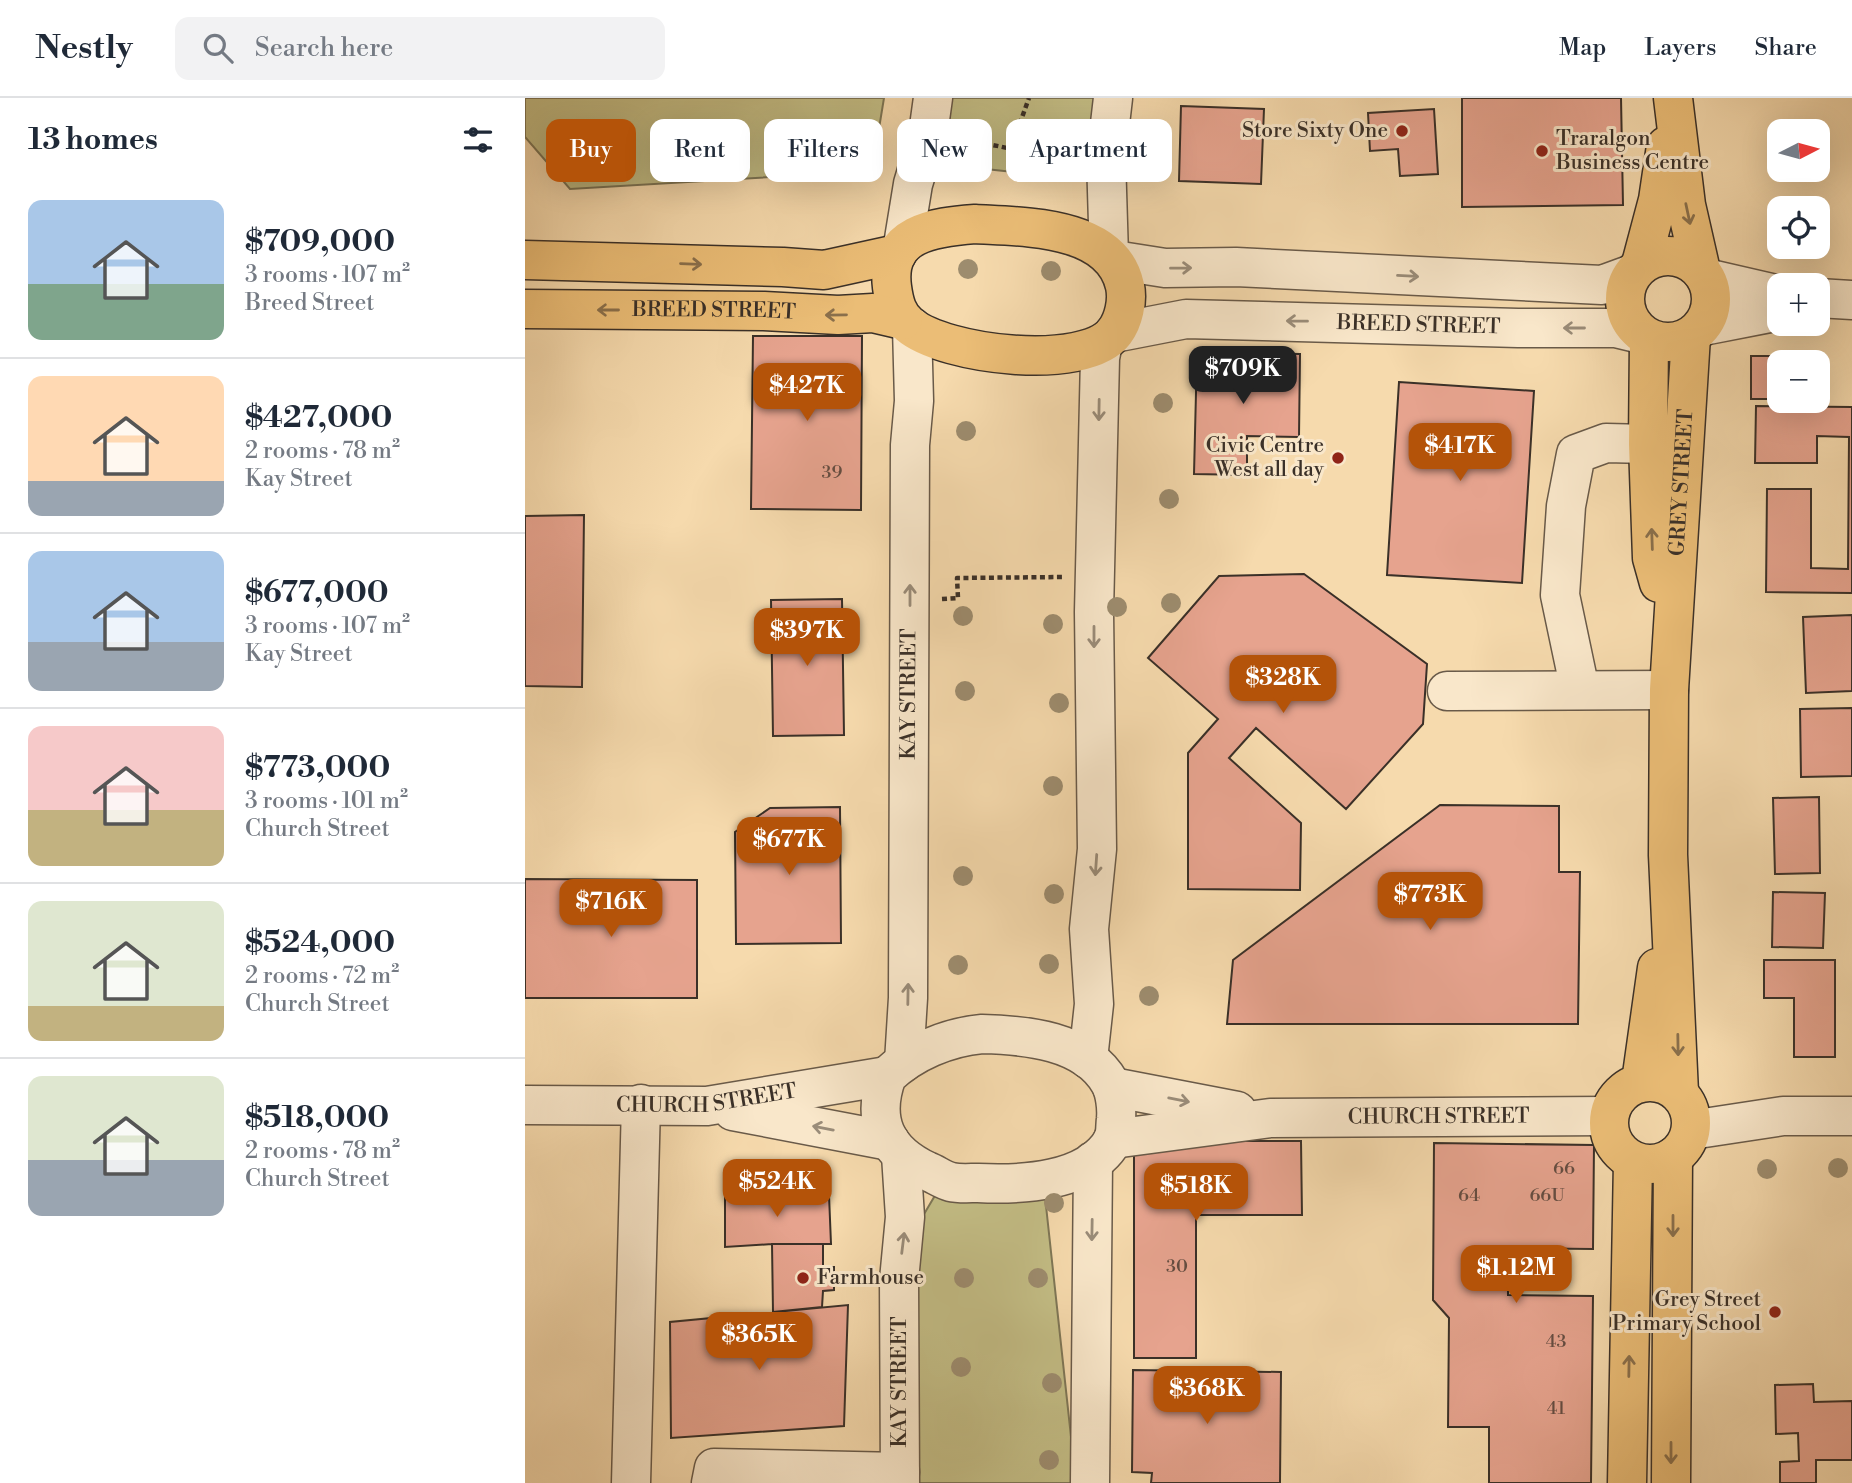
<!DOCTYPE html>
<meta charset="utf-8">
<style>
:root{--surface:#fff;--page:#f2f2f3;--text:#1f2937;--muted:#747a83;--line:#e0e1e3;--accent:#b45309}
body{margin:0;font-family:"Libre Bodoni",serif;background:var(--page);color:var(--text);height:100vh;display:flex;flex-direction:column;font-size:26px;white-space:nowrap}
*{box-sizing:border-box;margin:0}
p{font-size:23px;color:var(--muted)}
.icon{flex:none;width:38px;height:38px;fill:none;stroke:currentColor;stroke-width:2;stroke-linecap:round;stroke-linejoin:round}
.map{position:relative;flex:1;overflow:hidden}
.side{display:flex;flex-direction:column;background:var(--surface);width:525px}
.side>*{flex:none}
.top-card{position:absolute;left:21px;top:21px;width:665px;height:63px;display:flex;gap:14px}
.needle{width:46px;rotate:84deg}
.tools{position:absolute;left:1242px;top:21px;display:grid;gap:14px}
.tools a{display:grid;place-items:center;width:63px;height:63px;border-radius:14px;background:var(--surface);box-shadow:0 7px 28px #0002;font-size:35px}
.price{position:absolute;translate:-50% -60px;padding:0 16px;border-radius:14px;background:var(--accent);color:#fff;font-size:23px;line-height:46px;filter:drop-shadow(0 2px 4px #0008)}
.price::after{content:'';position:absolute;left:50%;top:42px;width:21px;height:16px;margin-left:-10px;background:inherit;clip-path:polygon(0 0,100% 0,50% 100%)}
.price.selected{background:#222;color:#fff}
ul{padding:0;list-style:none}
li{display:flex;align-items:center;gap:21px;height:175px;padding:0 28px}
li+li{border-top:2px solid var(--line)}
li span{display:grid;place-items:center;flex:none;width:196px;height:140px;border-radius:14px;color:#555}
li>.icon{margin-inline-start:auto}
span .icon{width:84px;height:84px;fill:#fffc;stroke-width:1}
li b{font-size:30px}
h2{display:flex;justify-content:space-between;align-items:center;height:84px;padding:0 28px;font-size:30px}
.pill{padding:0 24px;border-radius:14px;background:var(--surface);box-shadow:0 7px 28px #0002;font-size:24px;line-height:63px}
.pill.selected{background:var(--accent);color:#fff}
header{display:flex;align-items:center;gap:42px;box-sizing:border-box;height:98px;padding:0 35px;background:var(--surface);border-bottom:2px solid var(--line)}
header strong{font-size:33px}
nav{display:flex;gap:38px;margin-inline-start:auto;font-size:24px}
.search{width:490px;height:63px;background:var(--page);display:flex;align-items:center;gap:18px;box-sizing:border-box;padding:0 24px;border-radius:14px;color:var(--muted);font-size:26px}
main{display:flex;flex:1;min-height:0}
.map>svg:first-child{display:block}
</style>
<header>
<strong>Nestly</strong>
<div class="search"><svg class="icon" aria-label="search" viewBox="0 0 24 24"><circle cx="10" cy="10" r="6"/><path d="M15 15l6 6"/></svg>Search here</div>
<nav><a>Map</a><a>Layers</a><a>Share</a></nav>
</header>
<main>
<section class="side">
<h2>13 homes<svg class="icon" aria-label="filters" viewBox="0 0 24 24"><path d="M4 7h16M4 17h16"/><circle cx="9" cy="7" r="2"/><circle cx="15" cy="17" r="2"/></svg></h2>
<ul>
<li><span style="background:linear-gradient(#a9c7e8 60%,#7fa58c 0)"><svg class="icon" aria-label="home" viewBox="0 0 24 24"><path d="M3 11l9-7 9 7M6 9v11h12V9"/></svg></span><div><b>$709,000</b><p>3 rooms · 107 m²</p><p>Breed Street</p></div></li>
<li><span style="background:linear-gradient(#ffd9b3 75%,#9aa5b1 0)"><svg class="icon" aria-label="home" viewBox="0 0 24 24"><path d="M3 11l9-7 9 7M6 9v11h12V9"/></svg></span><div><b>$427,000</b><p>2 rooms · 78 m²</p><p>Kay Street</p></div></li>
<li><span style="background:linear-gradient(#a9c7e8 65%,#9aa5b1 0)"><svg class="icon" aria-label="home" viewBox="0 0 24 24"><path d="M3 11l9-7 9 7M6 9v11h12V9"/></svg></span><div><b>$677,000</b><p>3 rooms · 107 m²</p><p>Kay Street</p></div></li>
<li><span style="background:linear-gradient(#f6c9c9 60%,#c2b280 0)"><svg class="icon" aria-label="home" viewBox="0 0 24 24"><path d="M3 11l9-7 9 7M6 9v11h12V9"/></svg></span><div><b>$773,000</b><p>3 rooms · 101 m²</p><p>Church Street</p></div></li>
<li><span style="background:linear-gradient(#dfe7d0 75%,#c2b280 0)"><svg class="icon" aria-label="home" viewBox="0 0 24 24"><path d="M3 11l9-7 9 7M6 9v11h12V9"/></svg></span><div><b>$524,000</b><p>2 rooms · 72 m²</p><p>Church Street</p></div></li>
<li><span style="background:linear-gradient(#dfe7d0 60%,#9aa5b1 0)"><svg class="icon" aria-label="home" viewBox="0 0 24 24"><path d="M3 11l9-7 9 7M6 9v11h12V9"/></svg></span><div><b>$518,000</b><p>2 rooms · 78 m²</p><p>Church Street</p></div></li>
</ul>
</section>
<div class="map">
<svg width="1327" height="1385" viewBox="0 0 1327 1385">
<rect width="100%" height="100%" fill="#f6daad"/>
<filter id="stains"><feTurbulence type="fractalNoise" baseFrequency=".00286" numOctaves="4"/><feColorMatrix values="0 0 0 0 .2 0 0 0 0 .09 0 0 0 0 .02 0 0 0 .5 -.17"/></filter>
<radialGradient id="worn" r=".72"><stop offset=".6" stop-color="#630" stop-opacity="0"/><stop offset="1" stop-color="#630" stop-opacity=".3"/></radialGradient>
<!-- green -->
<path fill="#c3bd85" stroke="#7e7656" stroke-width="2" d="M0,0H359L347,73L45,91L0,39Z
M408,0H591L581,84L396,64Z
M518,1080L551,1385H375L376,1155L418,1084Z"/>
<!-- building -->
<path fill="#e6a38e" stroke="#3a3028" stroke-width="2" d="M937,0H1096L1098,107L937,109Z
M656,8L739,11L736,86L654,83Z
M909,11L913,76L875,78L873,51L845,53L843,15Z
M228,238H337L336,412L226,411Z
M672,254L775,256L774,339L722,338V377L669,376Z
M1226,258H1301V301H1293V264H1255V301H1226Z
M874,284L1009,293L997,485L862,477Z
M1231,308L1327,309V495L1241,494L1242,391H1286V470L1323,471L1324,339L1292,338V365H1230Z
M59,417L57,589L0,588V418Z
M779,476L902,566L898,626L821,711L731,630L704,660L776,725L775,792L663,791V655L693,621L623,560L694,478Z
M317,501L319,637L248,638L246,502Z
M1327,517V593L1281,595L1278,519Z
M1327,610V678L1276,679L1275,611Z
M1294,699L1295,775L1250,776L1248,700Z
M915,707L1034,708V774H1055L1053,926H702L708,862Z
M315,709L316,845L211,846L210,734L245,710Z
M0,781L172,782V900H0Z
M1248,794L1300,795L1298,850L1247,849Z
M1239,862H1310V959H1269V900H1239Z
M609,1043H776L777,1117H671V1260H609Z
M909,1045L1069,1047L1068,1151L983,1150V1197L1068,1198L1066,1385H964V1329H923L924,1220L908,1202Z
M200,1095L304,1097L306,1146H247L200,1149Z
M247,1146H298V1169H309V1192L298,1193L297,1209L248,1214Z
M323,1207L319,1328L146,1340L145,1224Z
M608,1272L756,1274L755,1385H626L627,1375L607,1374Z
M1288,1286L1289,1304L1327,1303V1362H1291V1385H1255V1364L1274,1363L1273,1335L1251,1336L1250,1287Z"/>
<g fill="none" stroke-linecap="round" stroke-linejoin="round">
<!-- minor casing -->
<g stroke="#695a49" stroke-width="41">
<g id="minor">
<path d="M378,147L388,86L403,36L408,0"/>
<path d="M584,158L581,60L588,0"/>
<path d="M589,162L640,170L711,169L1077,187L1107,176"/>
<path d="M1181,180L1255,197"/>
<path d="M1293,200L1327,202"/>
<path d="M1178,228L1255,213"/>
<path id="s1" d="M589,235L661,221L993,230H1091L1116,236"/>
<path d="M1055,592L1035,497L1041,408L1051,356L1081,345L1123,346"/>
<path d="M922,593L1144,592"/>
<path d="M457,936C500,937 561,942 585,985C590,994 592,1010 591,1021C590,1027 591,1036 588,1042C564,1085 495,1087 453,1085C445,1085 434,1086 426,1084C418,1082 410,1076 402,1073C360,1053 346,1022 362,978C387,954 423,939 457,936Z"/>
<path d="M563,961L569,906L564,831L572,751L569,514L575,260L578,245"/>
<path id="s2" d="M379,964L383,900L385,347L389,303L387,229"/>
<path d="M587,989L712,1013"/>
<path id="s3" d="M0,1007L182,1008L362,978"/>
<path d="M208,1013L365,1043"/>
<path d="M1166,1032L1258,1018H1327"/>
<path id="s4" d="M588,1041L745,1020L1084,1018"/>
<path d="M106,1385L116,1006"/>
<path d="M186,1385L189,1370L375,1374"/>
<path d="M375,1385L374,1182L380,1119L376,1057"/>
<path d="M565,1385L568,1063"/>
</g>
</g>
<!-- major casing -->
<g stroke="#3a3028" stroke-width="41">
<g id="major">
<path d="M1148,0L1161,107L1176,173"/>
<path d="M450,126C499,129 587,127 600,188C603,203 599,222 590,234C560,274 419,257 384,227C372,217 369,204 367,189C360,135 409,129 450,126Z"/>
<circle cx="1143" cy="201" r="43"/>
<path d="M0,162L258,169L299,172L372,156"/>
<path d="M1116,166L1133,102L1141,48"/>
<path id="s5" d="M0,211L239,213L313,217L348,215L378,222"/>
<path d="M1124,241L1123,346L1127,460L1134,485"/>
<circle cx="1125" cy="1025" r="41"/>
<path d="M1116,984L1132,870"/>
<path id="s6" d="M1154,995L1143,757L1144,592L1166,238"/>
<path d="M1102,1385L1108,1063"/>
<path d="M1146,1385L1148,1059"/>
</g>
</g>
<!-- path -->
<path stroke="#3a3028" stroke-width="4.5" stroke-dasharray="5 3.5" stroke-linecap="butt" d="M435,41C473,48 511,54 548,70
M486,50L504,0
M417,501L433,500L432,480L538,479"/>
<!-- minor -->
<use href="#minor" stroke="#f9e7ca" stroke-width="38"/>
<!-- major -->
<use href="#major" stroke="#ebbd76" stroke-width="38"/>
</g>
<!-- trees -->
<g fill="#9d8c6e">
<circle cx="443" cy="171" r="10"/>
<circle cx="526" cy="173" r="10"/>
<circle cx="638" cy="305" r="10"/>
<circle cx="441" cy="333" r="10"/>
<circle cx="644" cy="401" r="10"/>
<circle cx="646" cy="505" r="10"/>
<circle cx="592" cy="509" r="10"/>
<circle cx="438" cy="518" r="10"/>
<circle cx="528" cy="526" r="10"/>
<circle cx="440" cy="593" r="10"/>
<circle cx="534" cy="605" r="10"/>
<circle cx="528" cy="688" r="10"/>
<circle cx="438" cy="778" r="10"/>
<circle cx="529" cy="796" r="10"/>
<circle cx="524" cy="866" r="10"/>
<circle cx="433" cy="867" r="10"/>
<circle cx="624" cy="898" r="10"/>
<circle cx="1313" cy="1070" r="10"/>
<circle cx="1242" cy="1071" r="10"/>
<circle cx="529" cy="1105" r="10"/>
<circle cx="439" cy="1180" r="10"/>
<circle cx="513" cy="1180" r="10"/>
<circle cx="436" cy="1269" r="10"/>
<circle cx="527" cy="1285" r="10"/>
<circle cx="524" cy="1362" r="10"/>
</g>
<!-- one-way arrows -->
<defs><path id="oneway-shaft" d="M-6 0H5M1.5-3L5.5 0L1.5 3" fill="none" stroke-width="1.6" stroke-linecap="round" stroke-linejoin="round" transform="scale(1.75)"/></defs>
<g stroke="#8a6f4b">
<use href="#oneway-shaft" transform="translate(1163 116) rotate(78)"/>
<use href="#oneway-shaft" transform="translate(166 166) rotate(2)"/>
<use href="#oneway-shaft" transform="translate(83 212) rotate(-180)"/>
<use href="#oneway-shaft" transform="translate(311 217) rotate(179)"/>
<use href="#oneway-shaft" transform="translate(1127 441) rotate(-92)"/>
<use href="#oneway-shaft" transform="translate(1153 947) rotate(89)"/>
<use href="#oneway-shaft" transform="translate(1148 1128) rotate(90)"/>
<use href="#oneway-shaft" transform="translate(1104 1268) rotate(-89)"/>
<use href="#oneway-shaft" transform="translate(1146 1355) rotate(90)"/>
</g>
<g stroke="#9a8c79">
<use href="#oneway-shaft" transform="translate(656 170) rotate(-1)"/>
<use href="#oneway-shaft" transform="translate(883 178) rotate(3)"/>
<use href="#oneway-shaft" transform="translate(772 223) rotate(-179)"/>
<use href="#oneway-shaft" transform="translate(1049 230) rotate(180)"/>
<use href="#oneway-shaft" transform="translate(574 312) rotate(91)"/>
<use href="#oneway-shaft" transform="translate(385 497) rotate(-90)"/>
<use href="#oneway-shaft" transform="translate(569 539) rotate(90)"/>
<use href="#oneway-shaft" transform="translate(571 767) rotate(94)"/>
<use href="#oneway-shaft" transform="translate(383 896) rotate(-89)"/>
<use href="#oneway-shaft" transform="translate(654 1002) rotate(11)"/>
<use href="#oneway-shaft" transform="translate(298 1030) rotate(-169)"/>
<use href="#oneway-shaft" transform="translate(567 1132) rotate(91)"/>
<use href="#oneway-shaft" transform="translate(378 1145) rotate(-83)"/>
</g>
<!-- markers -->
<g fill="#8f2418" stroke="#f9e7ca" stroke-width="2.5">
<circle cx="877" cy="33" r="7"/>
<circle cx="1017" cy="53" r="7"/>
<circle cx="813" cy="360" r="7"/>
<circle cx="278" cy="1180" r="7"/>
<circle cx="1250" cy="1214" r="7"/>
</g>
<g text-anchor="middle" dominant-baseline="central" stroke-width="6" stroke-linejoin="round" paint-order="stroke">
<!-- number labels -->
<g font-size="18" fill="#654d42">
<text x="307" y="374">39</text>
<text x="1039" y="1070">66</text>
<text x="944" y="1097">64</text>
<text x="1022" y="1097">66U</text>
<text x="652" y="1168">30</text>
<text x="1031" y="1243">43</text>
<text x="1031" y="1310">41</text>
</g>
<!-- poi labels -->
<g font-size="21" fill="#3a3028" stroke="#f9e7ca" text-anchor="end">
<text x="863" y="33">Store Sixty One</text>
<text x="1031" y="41" text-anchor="start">Traralgon<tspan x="1031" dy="24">Business Centre</tspan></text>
<text x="799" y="348">Civic Centre<tspan x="799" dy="24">West all day</tspan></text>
<text x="292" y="1180" text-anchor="start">Farmhouse</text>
<text x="1236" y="1202">Grey Street<tspan x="1236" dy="24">Primary School</tspan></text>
</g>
<!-- street labels -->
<g font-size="21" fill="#3a3028" stroke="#f9e7ca">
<text stroke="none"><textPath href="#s5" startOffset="189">BREED STREET</textPath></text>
<text stroke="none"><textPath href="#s1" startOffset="306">BREED STREET</textPath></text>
<text stroke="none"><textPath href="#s6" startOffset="611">GREY STREET</textPath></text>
<text stroke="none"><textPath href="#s2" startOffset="368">KAY STREET</textPath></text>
<text stroke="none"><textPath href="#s3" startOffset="182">CHURCH STREET</textPath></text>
<text stroke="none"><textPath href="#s4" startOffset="327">CHURCH STREET</textPath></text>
<text transform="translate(375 1284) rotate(-90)">KAY STREET</text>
</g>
</g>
<rect width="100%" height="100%" filter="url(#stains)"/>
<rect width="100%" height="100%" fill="url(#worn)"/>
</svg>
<div class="tools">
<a><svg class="needle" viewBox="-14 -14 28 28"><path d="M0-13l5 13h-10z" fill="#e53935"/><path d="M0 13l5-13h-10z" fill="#747a83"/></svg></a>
<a><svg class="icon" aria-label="locate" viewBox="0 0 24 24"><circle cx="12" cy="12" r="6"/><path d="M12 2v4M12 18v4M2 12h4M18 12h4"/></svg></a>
<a>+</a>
<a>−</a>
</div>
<b class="price selected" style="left:718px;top:308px">$709K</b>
<b class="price" style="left:282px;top:325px">$427K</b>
<b class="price" style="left:935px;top:385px">$417K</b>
<b class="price" style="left:282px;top:570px">$397K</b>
<b class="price" style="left:758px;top:617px">$328K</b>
<b class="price" style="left:264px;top:779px">$677K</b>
<b class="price" style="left:905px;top:834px">$773K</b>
<b class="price" style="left:86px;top:841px">$716K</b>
<b class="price" style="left:252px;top:1121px">$524K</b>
<b class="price" style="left:671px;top:1125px">$518K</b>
<b class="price" style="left:991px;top:1207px">$1.12M</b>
<b class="price" style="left:234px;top:1274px">$365K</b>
<b class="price" style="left:682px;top:1328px">$368K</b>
<div class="top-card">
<a class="pill selected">Buy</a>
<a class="pill">Rent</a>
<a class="pill">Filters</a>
<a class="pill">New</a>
<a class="pill">Apartment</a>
</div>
</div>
</main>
